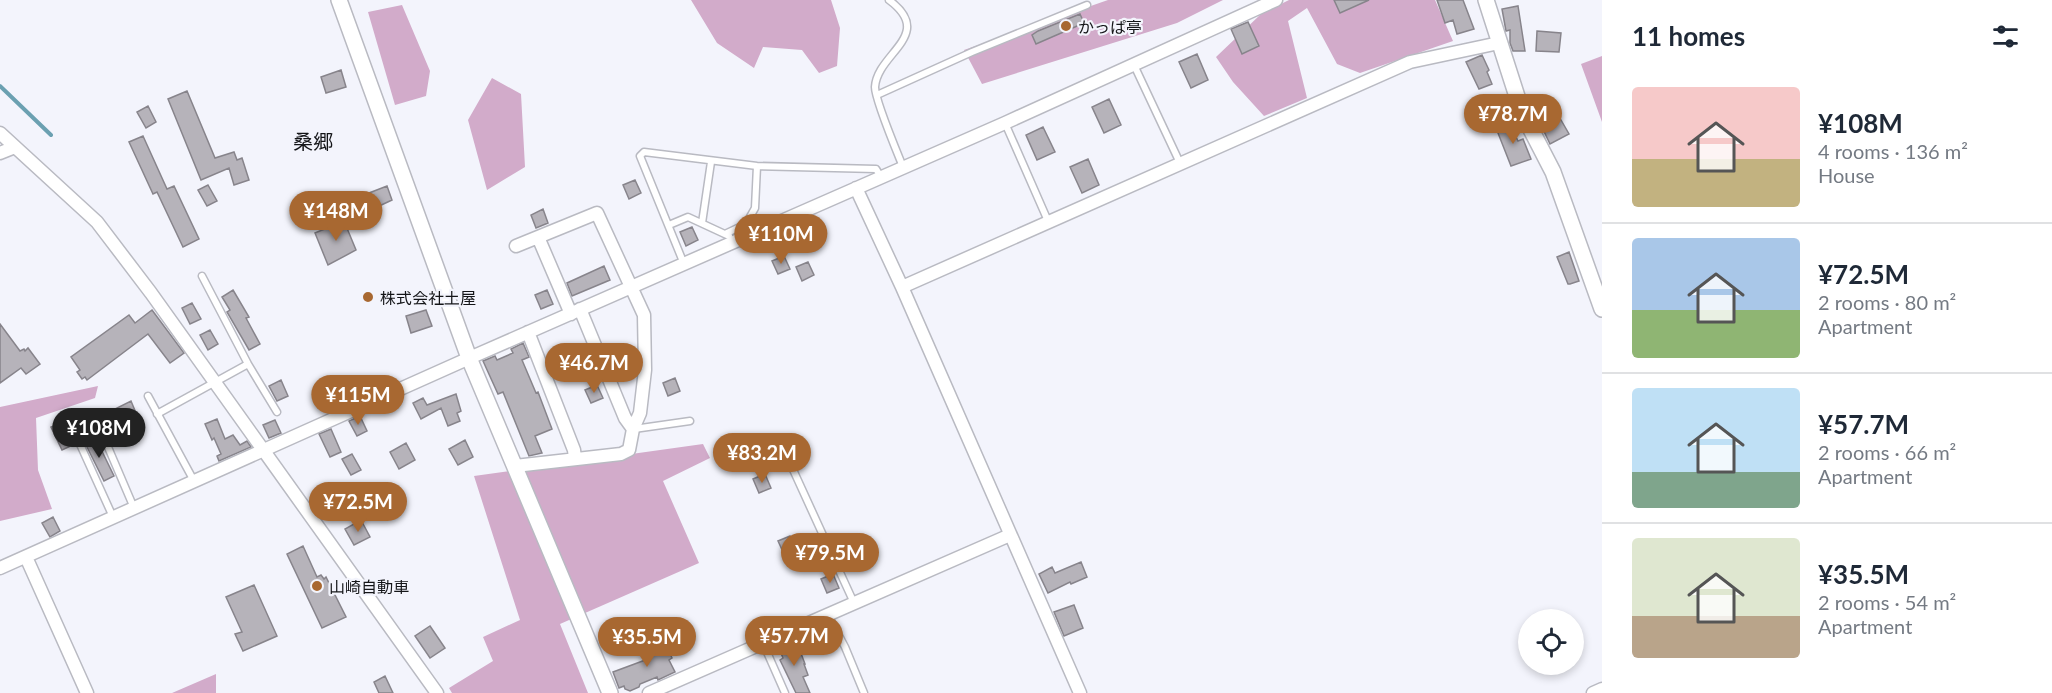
<!DOCTYPE html>
<meta charset="utf-8">
<style>
:root{--surface:#fff;--page:#f2f2f3;--text:#1f2937;--muted:#747a83;--line:#e0e1e3;--accent:#a86831}
body{margin:0;font-family:Lato,"Noto Sans JP",sans-serif;background:var(--page);color:var(--text);height:100vh;display:flex;flex-direction:column;font-size:22px;white-space:nowrap}
*{box-sizing:border-box;margin:0}
p{font-size:20px;color:var(--muted)}
.icon{flex:none;width:33px;height:33px;fill:none;stroke:currentColor;stroke-width:2;stroke-linecap:round;stroke-linejoin:round}
.map{position:relative;flex:1;overflow:hidden}
.panel{display:flex;flex-direction:column;background:var(--surface);width:450px}
.panel>*{flex:none}
.controls{position:absolute;left:1518px;top:609px;display:grid;gap:12px}
.controls a{display:grid;place-items:center;width:66px;height:66px;border-radius:50%;background:var(--surface);box-shadow:0 3px 9px #0003;font-size:30px}
.price{position:absolute;translate:-50% -51px;padding:0 14px;border-radius:21px;background:var(--accent);color:#fff;font-size:20px;line-height:39px;filter:drop-shadow(0 2px 3px #0008)}
.price::after{content:'';position:absolute;left:50%;top:36px;width:18px;height:14px;margin-left:-9px;background:inherit;clip-path:polygon(0 0,100% 0,50% 100%)}
.price.current{background:#222;color:#fff}
ul{padding:0;list-style:none}
li{display:flex;align-items:center;gap:18px;height:150px;padding:0 30px}
li+li{border-top:2px solid var(--line)}
li span{display:grid;place-items:center;flex:none;width:168px;height:120px;border-radius:6px;color:#555}
li>.icon{margin-inline-start:auto}
span .icon{width:72px;height:72px;fill:#fffc;stroke-width:1}
li b{font-size:26px}
h2{display:flex;justify-content:space-between;align-items:center;height:72px;padding:0 30px;font-size:26px}
main{display:flex;flex:1;min-height:0}
.map>svg:first-child{display:block}
</style>
<main>
<div class="map">
<svg width="1602" height="693" viewBox="0 0 1602 693">
<rect width="100%" height="100%" fill="#f3f4fc"/>
<!-- forest -->
<path fill="#d2abca" d="M691,0H831L840,28L837,66L819,73L802,50L763,47L754,68L717,43Z
M1108,0H1223L1177,23L982,84L964,50Z
M1289,0H1435L1453,41L1360,73L1337,64L1307,8L1288,21L1307,98L1264,116L1233,82L1216,57L1261,14Z
M402,5L430,71L426,96L395,105L368,12Z
M1602,56V122L1581,64Z
M492,78L521,94L525,167L487,190L468,120Z
M98,386L95,398L36,418L38,470L52,509L0,521V407Z
M703,444L710,458L663,481L699,563L560,624L588,693H452L449,688L493,661L483,637L520,620L474,476Z
M216,674V693H172Z"/>
<g fill="none" stroke-linecap="round" stroke-linejoin="round">
<!-- stream -->
<path stroke="#6ba0b1" stroke-width="4" d="M0,86L51,135"/>
</g>
<!-- building -->
<path fill="#b6b3ba" stroke="#87848b" stroke-width="1.5" d="M1334,0H1369L1340,13Z
M1437,0H1463L1474,29L1457,34L1453,20L1445,23Z
M1518,6L1525,51H1513L1510,43V30L1506,31L1502,9Z
M1080,14L1084,23L1036,44L1032,35L1038,31Z
M1248,22L1259,46L1242,54L1231,29Z
M1537,31L1561,33L1559,52L1536,51Z
M1197,54L1208,80L1191,88L1179,62Z
M1482,55L1489,70L1487,72L1492,84L1479,89L1466,62Z
M341,70L346,87L326,93L321,77Z
M187,91L215,158L234,152L237,160L242,158L249,180L234,185L229,168L201,180L168,99Z
M1109,99L1121,125L1104,133L1092,107Z
M148,106L156,122L146,128L137,112Z
M1557,113L1569,134L1550,144L1541,125L1551,120L1549,117Z
M1509,122L1518,141L1523,139L1531,159L1511,166L1496,128Z
M1043,127L1055,152L1037,160L1026,135Z
M143,136L167,189L174,186L199,239L183,247L157,192L153,194L129,142Z
M1088,159L1099,185L1082,193L1070,167Z
M635,180L641,193L629,199L623,185Z
M208,185L217,201L207,206L198,190Z
M387,186L392,200L375,208L369,193Z
M543,209L548,223L536,228L531,215Z
M344,221L356,250L328,265L315,233Z
M692,227L698,240L686,246L680,232Z
M1569,252L1579,281L1570,284H1568L1557,257Z
M784,256L790,269L778,274L772,261Z
M808,262L814,275L802,281L796,267Z
M604,266L610,280L572,296L567,283Z
M233,290L249,317L246,318L260,344L249,350L227,312L230,310L222,297Z
M547,290L553,304L541,309L535,295Z
M192,303L201,319L190,324L182,308Z
M152,310L184,353L170,363L148,334L87,380L85,377L82,379L77,372L80,370L71,357L129,315L135,323Z
M426,310L432,326L411,333L406,316Z
M0,324L20,351L24,349L25,351L28,348L40,364L26,374L21,368L0,383Z
M210,330L218,344L208,350L200,335Z
M523,343L529,357L522,360L536,393L538,392L552,429L535,436L542,453L529,456L503,392L498,394L483,361L495,356L497,360L513,353L511,349Z
M675,378L680,391L668,396L663,383Z
M281,380L288,396L277,401L269,386Z
M597,385L603,398L591,403L585,390Z
M456,394L461,411L457,413L460,421L448,426L441,408L421,419L413,403L423,398L427,405Z
M131,401L141,425L130,430L126,421L111,429L103,415Z
M360,416L367,431L357,436L349,421Z
M217,419L225,439L233,435L240,445L247,441L251,447L219,461L217,456L221,454L214,438L212,440L205,424Z
M275,420L281,433L269,438L263,425Z
M62,422L73,445L62,450L51,427Z
M331,429L341,452L330,457L319,434Z
M95,437L114,476L104,481L85,443Z
M465,440L473,457L458,465L449,449Z
M406,443L415,460L399,469L390,452Z
M352,454L361,470L351,475L342,459Z
M765,474L771,488L759,493L753,479Z
M53,517L60,531L50,537L42,523Z
M361,520L370,537L354,545L345,529Z
M790,536L796,549L784,554L778,541Z
M303,546L317,577L321,575L324,579L326,577L346,617L322,628L287,554Z
M1081,562L1087,577L1071,584L1070,582L1048,593L1039,574L1052,567L1055,573Z
M833,574L839,588L827,593L821,579Z
M254,585L277,636L243,651L235,634L242,632L226,597Z
M1074,605L1083,628L1064,636L1054,612Z
M673,620L679,633L657,642L651,630Z
M430,626L445,648L430,658L415,636Z
M664,639L672,658L669,660L675,672L658,680L657,677L640,684L639,687L630,691L625,689L624,686L619,688L613,672L648,659L644,649Z
M792,641L795,650L799,648L805,664H804L808,675L803,677L810,693H796L780,660L783,658L778,646Z
M385,676L393,693H379L374,682Z"/>
<g fill="none" stroke-linecap="round" stroke-linejoin="round">
<!-- service casing -->
<g stroke="#b9bac2" stroke-width="9">
<path id="service" d="M889,0C936,35 877,53 875,87C875,100 897,152 903,167
M1134,65L1180,163
M877,95L972,52L1087,5
M1005,123L1048,221
M702,223L711,162
M669,225L688,217L729,236
M725,234L746,224L755,208L757,166
M684,264L640,156L644,152L757,166L876,169L881,177
M202,276L248,364L277,412
M148,396L194,481
M157,414L248,364
M96,419L134,508
M634,429L690,421
M74,431L113,517
M790,463L854,603
M828,615L845,647L864,693
M763,643L785,693"/>
</g>
<!-- minor casing -->
<g stroke="#b9bac2" stroke-width="15">
<path id="minor" d="M0,133L97,222L151,293L437,693
M0,153L15,147
M856,188L902,287L1080,693
M538,237L571,314
M902,287L1410,62L1499,43
M580,309L625,418L633,429
M528,332L574,450L575,459
M515,466L621,454L629,450L633,429L640,413L645,370L644,315L597,213L516,246
M26,557L87,693
M0,568L474,356L1005,123L1276,0
M649,693L1010,535
M1593,693L1602,689"/>
</g>
<!-- tertiary casing -->
<g stroke="#b9bac2" stroke-width="18">
<path id="tertiary" d="M339,0L469,358L610,693
M1486,0L1522,112L1553,172L1602,309"/>
</g>
<!-- service -->
<use href="#service" stroke="#fff" stroke-width="6"/>
<!-- minor -->
<use href="#minor" stroke="#fff" stroke-width="12"/>
<!-- tertiary -->
<use href="#tertiary" stroke="#fff" stroke-width="15"/>
</g>
<!-- markers -->
<g fill="#a86831" stroke="#f3f4fc" stroke-width="2">
<circle cx="1066" cy="26" r="6"/>
<circle cx="368" cy="297" r="6"/>
<circle cx="317" cy="586" r="6"/>
</g>
<g text-anchor="middle" dominant-baseline="central" stroke-width="4.5" stroke-linejoin="round" paint-order="stroke">
<!-- poi labels -->
<g font-size="16" fill="#141518" stroke="#f3f4fc" text-anchor="start">
<text x="1078" y="26">かっぱ亭</text>
<text x="380" y="297">株式会社土屋</text>
<text x="329" y="586">山崎自動車</text>
</g>
<!-- quarter labels -->
<g font-size="20" fill="#141518" stroke="#f3f4fc">
<text x="313" y="141">桑郷</text>
</g>
</g>
</svg>
<div class="controls">
<a><svg class="icon" aria-label="locate" viewBox="0 0 24 24"><circle cx="12" cy="12" r="6"/><path d="M12 2v4M12 18v4M2 12h4M18 12h4"/></svg></a>
</div>
<b class="price" style="left:1513px;top:145px">¥78.7M</b>
<b class="price" style="left:336px;top:242px">¥148M</b>
<b class="price" style="left:781px;top:265px">¥110M</b>
<b class="price" style="left:594px;top:394px">¥46.7M</b>
<b class="price" style="left:358px;top:426px">¥115M</b>
<b class="price current" style="left:99px;top:459px">¥108M</b>
<b class="price" style="left:762px;top:484px">¥83.2M</b>
<b class="price" style="left:358px;top:533px">¥72.5M</b>
<b class="price" style="left:830px;top:584px">¥79.5M</b>
<b class="price" style="left:794px;top:667px">¥57.7M</b>
<b class="price" style="left:647px;top:668px">¥35.5M</b>
</div>
<section class="panel">
<h2>11 homes<svg class="icon" aria-label="filters" viewBox="0 0 24 24"><path d="M4 7h16M4 17h16"/><circle cx="9" cy="7" r="2"/><circle cx="15" cy="17" r="2"/></svg></h2>
<ul>
<li><span style="background:linear-gradient(#f6c9c9 60%,#c2b280 0)"><svg class="icon" aria-label="home" viewBox="0 0 24 24"><path d="M3 11l9-7 9 7M6 9v11h12V9"/></svg></span><div><b>¥108M</b><p>4 rooms · 136 m²</p><p>House</p></div></li>
<li><span style="background:linear-gradient(#a9c7e8 60%,#8fb573 0)"><svg class="icon" aria-label="home" viewBox="0 0 24 24"><path d="M3 11l9-7 9 7M6 9v11h12V9"/></svg></span><div><b>¥72.5M</b><p>2 rooms · 80 m²</p><p>Apartment</p></div></li>
<li><span style="background:linear-gradient(#bfe0f5 70%,#7fa58c 0)"><svg class="icon" aria-label="home" viewBox="0 0 24 24"><path d="M3 11l9-7 9 7M6 9v11h12V9"/></svg></span><div><b>¥57.7M</b><p>2 rooms · 66 m²</p><p>Apartment</p></div></li>
<li><span style="background:linear-gradient(#dfe7d0 65%,#b9a48a 0)"><svg class="icon" aria-label="home" viewBox="0 0 24 24"><path d="M3 11l9-7 9 7M6 9v11h12V9"/></svg></span><div><b>¥35.5M</b><p>2 rooms · 54 m²</p><p>Apartment</p></div></li>
</ul>
</section>
</main>
